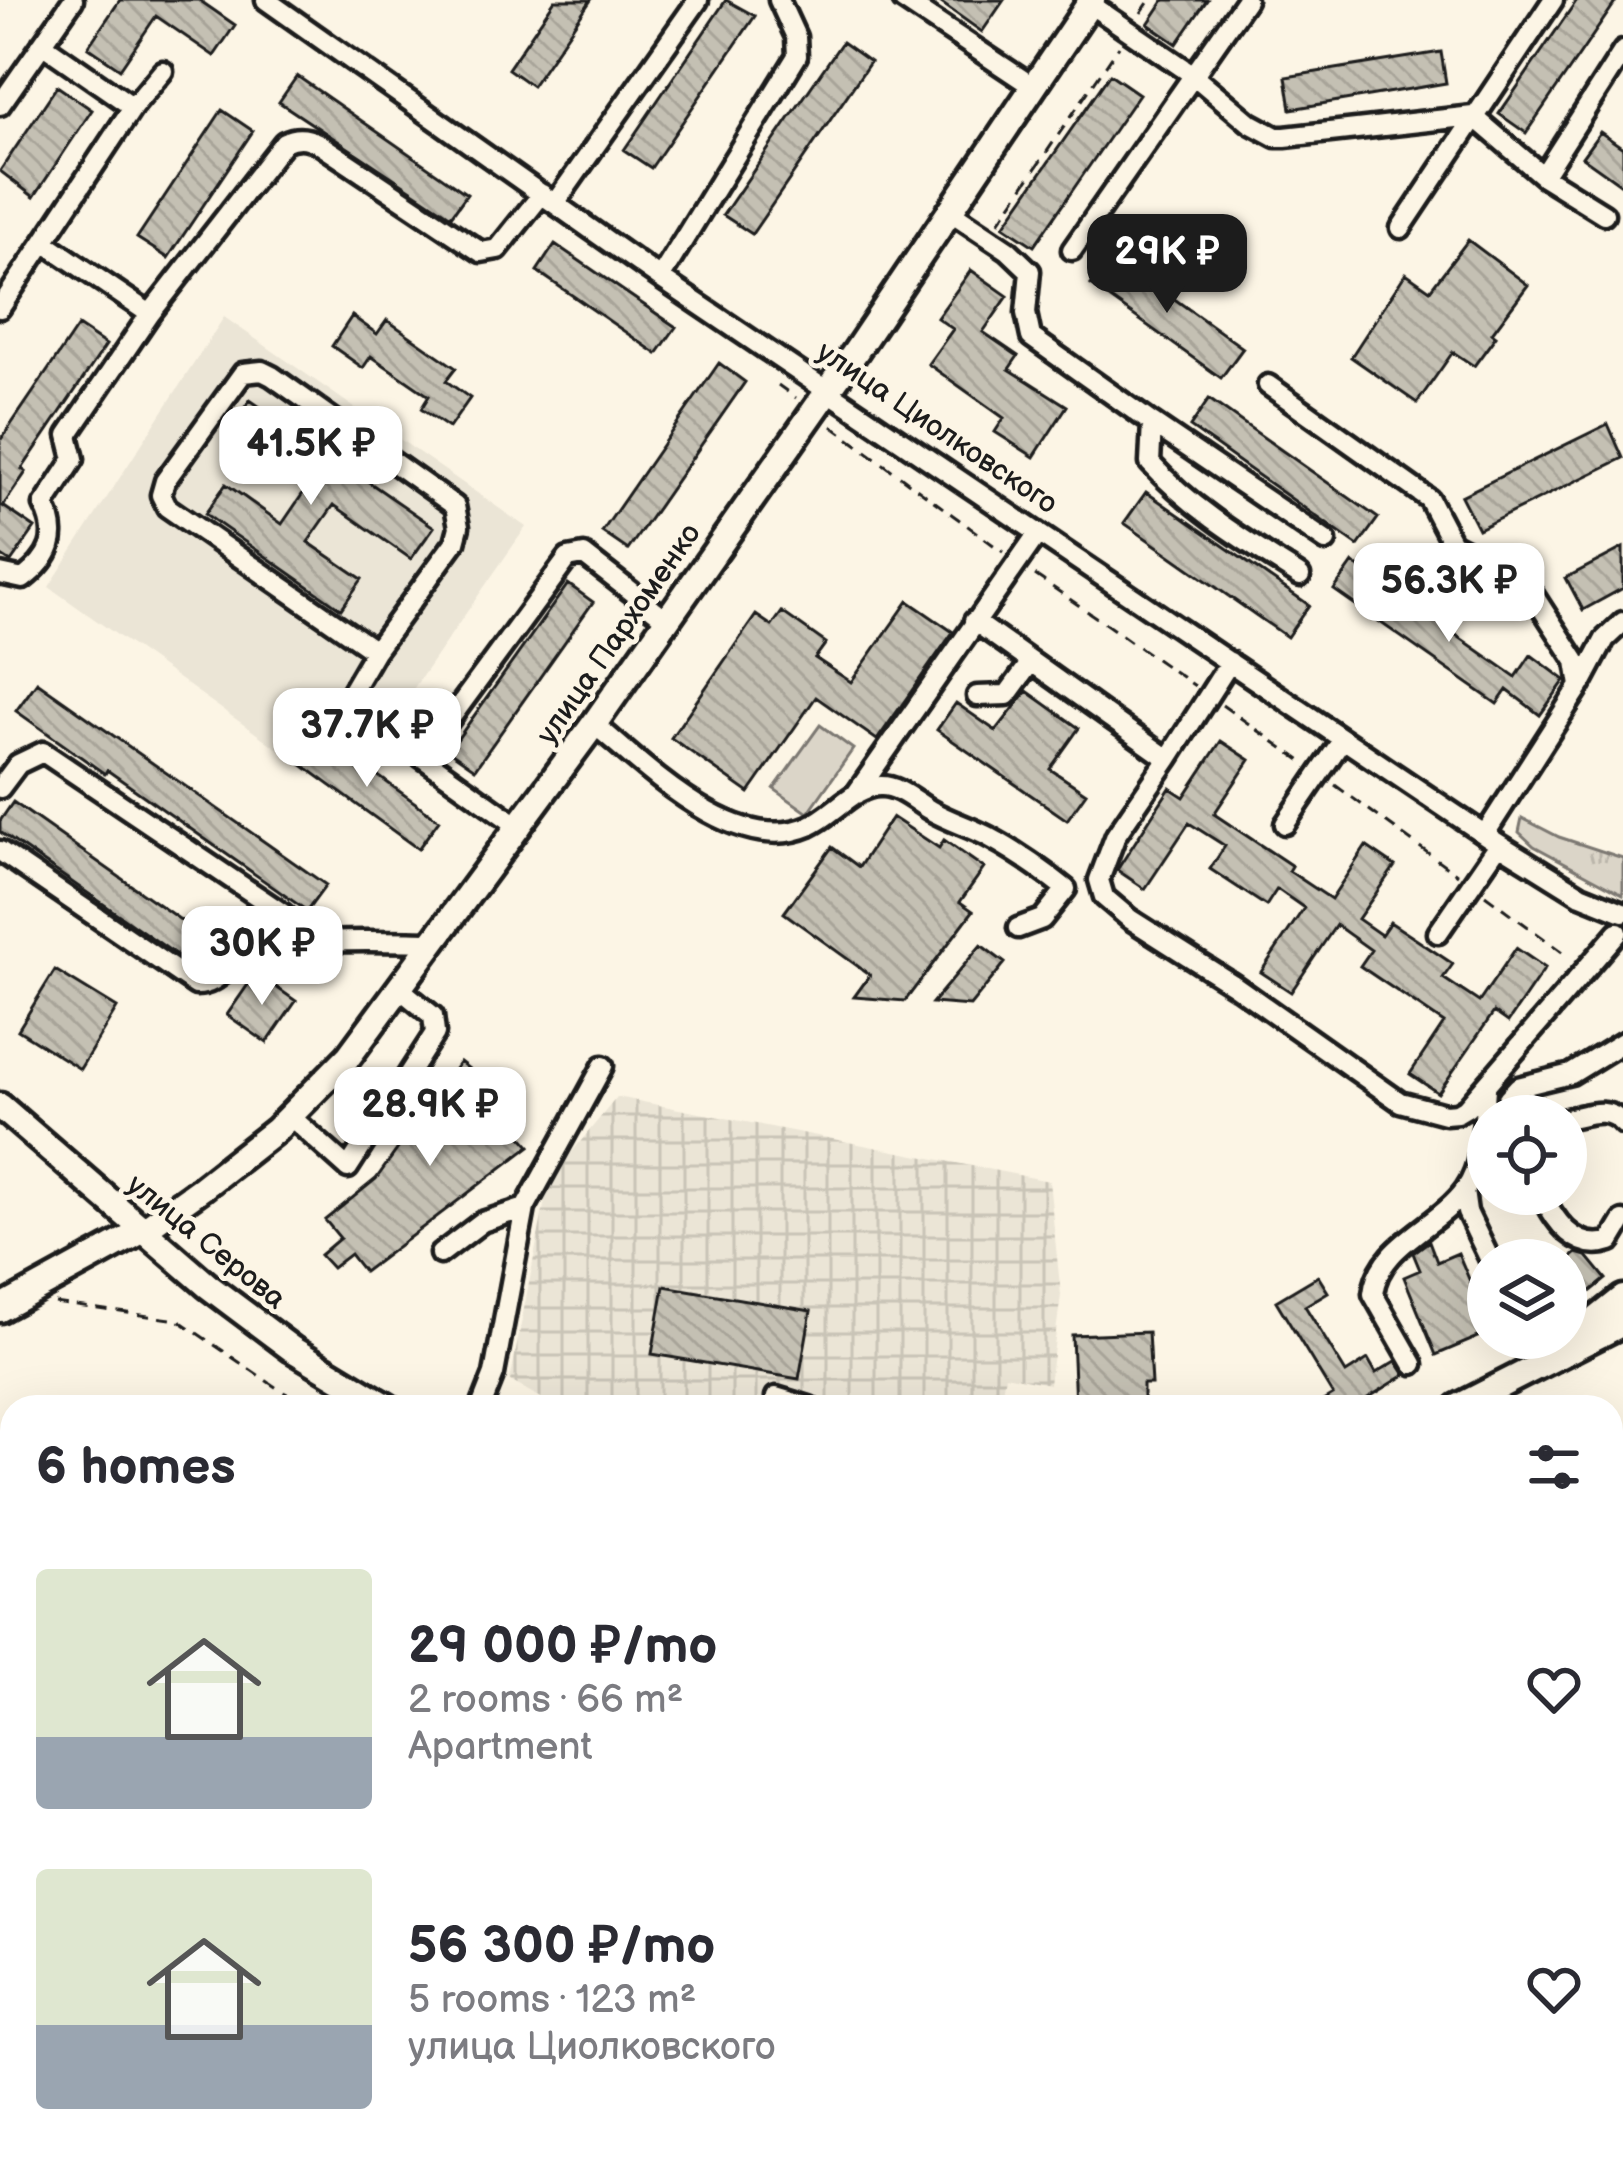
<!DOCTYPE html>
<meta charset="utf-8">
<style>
:root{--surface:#fff;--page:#f7f7f7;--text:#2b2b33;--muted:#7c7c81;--accent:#1c1c1c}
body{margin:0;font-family:"Balsamiq Sans",sans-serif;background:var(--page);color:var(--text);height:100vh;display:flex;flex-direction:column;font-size:45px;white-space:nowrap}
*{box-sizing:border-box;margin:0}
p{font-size:39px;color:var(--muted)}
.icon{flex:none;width:66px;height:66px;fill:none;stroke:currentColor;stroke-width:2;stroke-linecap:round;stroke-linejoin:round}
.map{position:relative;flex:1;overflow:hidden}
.drawer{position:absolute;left:0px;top:1395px;width:1623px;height:771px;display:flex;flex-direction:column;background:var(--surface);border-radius:36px 36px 0 0;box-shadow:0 12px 48px #0002}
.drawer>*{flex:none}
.controls{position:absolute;left:1467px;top:1095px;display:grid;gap:24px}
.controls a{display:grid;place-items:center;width:120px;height:120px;border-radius:50%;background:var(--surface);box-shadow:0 12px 48px #0002;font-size:60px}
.price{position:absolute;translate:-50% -102px;padding:0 27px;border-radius:24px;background:#fff;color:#222;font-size:39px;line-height:78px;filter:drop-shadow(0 3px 6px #0008)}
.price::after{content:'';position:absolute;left:50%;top:72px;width:36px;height:27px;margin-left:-18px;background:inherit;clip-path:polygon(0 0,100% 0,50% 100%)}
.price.selected{background:var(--accent);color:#fff}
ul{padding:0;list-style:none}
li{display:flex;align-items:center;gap:36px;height:300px;padding:0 36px}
li span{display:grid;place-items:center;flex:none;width:336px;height:240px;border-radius:12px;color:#555}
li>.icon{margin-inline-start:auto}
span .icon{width:144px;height:144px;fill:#fffc;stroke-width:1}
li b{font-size:51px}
h2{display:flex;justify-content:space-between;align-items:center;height:144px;padding:0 36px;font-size:51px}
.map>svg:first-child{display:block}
</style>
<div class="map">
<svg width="1623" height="2164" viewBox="0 0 1623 2164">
<defs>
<pattern id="industrial-grid" width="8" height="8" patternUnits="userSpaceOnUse" patternTransform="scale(3)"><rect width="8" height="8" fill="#ebe5d6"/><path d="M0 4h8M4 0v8" fill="none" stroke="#c9c4b7"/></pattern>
<pattern id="grass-tufts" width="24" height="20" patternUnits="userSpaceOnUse" patternTransform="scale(3)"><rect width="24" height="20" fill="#dbd5c8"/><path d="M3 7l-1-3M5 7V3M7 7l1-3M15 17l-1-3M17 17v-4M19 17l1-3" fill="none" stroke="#bbb6ab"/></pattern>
<pattern id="water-waves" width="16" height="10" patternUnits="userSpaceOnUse" patternTransform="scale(3)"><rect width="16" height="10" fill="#b0aba1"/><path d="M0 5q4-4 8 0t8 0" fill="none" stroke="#8e8a82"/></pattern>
<pattern id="building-back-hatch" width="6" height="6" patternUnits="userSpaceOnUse" patternTransform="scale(3)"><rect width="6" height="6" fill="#c4c0b3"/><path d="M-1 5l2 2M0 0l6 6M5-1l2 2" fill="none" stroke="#a8a499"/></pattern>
</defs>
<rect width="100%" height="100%" fill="#fcf5e5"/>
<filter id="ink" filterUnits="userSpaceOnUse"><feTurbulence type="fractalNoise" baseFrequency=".00833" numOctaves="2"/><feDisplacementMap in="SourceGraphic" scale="24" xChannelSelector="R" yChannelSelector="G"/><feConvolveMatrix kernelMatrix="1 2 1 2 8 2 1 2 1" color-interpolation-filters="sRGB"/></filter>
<g filter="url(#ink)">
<!-- built -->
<path fill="#ebe5d6" d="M224,317L526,527L377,741L318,699L281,751L49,587Z"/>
<!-- industrial -->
<path fill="url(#industrial-grid)" d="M617,1097L1049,1181L1061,1295L1049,1384L1005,1375L999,1407H558L510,1381L549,1180Z
M12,2004V2154H48L32,2164H0V2012Z
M56,2154H258L242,2164H39Z"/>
<!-- grass -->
<path fill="url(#grass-tufts)" stroke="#7c7872" stroke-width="3" d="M1522,818L1559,837L1623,858V894L1534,846L1519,832Z
M1623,1712V2164H1606V2154H1611V1722Z"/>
<!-- garden -->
<path fill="#dbd5c8" stroke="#7c7872" stroke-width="3" d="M820,725L853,749L808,813L774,789Z"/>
<!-- water -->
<path fill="url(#water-waves)" stroke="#75726c" stroke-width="3" d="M1623,1450V1614L1611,1619V1456Z
M856,2154H1020L1019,2164H855Z"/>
<!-- building -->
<path fill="url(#building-back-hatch)" stroke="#1c1c1c" stroke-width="3" d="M120,0H199L235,25L214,56L156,16L120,69L88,47Z
M555,0H591L532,86L508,69Z
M726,0L755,16L651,168L624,150Z
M937,0H1004L982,32Z
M1164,0H1207L1177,44L1148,24Z
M1577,0H1617L1526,133L1499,114Z
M842,42L870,62L752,234L723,215Z
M1441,52L1446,83L1291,109L1286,77Z
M1110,74L1139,94L1034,246L1004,226Z
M297,76L467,194L451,216L279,102Z
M57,86L92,110L34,197L0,171Z
M222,110L253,131L168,258L137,238Z
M1600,132L1623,148V186L1582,157Z
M1468,240L1528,285L1492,333L1496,336L1474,366L1453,352L1417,403L1351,357L1406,273L1430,290Z
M555,244L676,327L657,354L537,271Z
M1113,255L1243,348L1221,378L1091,285Z
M971,270L1008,296L983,332L1018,356L1009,369L1067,406L1034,457L995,432L1004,418L928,364L953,329L937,318Z
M352,316L377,334L387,320L456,368L446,381L470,398L449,428L421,409L429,396L371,356L363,368L332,346Z
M78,326L106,345L22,469L26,472L3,506L35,528L11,562L0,555V441Z
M719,363L745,382L628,550L602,532Z
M1209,399L1378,518L1358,546L1190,427Z
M250,400L434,527L411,559L334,505L308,542L362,579L341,609L205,514L226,484L282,524L308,486L228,431Z
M1608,424L1623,458L1478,529L1461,496Z
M1146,492L1309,605L1287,637L1124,523Z
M1623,548V588L1583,610L1566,578Z
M1353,563L1516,677L1531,655L1565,680L1540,715L1507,690L1497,704L1334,590Z
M568,584L593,602L475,769L449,751Z
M908,601L953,632L877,740L816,697L749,793L671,738L756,615L772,626L782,612L826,643L815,658L851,682Z
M37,682L326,885L307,911L107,770L105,774L16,711Z
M1027,691L1079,728L1050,769L1086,793L1067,820L937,730L956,703L996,731Z
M315,730L439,820L418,849L294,759Z
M1221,741L1250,760L1214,814L1292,866L1289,871L1331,899L1366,846L1395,866L1358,919L1381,935L1390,922L1453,964L1443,978L1479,1002L1516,948L1545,968L1508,1022L1494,1012L1438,1093L1410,1074L1444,1023L1360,966L1371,950L1336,925L1291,992L1261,972L1304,908L1277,889L1266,906L1210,869L1225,846L1189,823L1145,889L1117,870L1170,788L1184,797Z
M13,802L216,945L198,970L0,832V821Z
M892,817L939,848L944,840L984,868L960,902L973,911L905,1001L854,997L870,975L784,913L832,847L859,867Z
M981,945L1005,963L970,1006L932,1003Z
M55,970L117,1008L80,1069L18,1030Z
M256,973L296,1001L267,1043L227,1015Z
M460,1062L493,1088L499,1083L525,1117L512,1126L530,1146L364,1272L350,1254L332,1268L320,1255L340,1238L325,1220L376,1179Z
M1429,1241L1437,1262L1458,1253L1488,1324V1333L1436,1355L1404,1277L1420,1270L1413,1253Z
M1577,1253L1587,1256L1606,1279L1584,1297L1566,1276V1262Z
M1318,1276L1328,1292L1305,1306L1346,1373L1368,1359L1376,1373L1396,1361L1405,1375L1353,1407H1313L1333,1395L1276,1301Z
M664,1286L811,1311L799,1379L652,1354Z
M1148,1332L1151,1384H1143V1401L1128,1402V1407H1075L1072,1335Z"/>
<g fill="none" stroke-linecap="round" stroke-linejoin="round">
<!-- minor casing -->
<g stroke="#1c1c1c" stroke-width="27">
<path id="minor" d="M266,0L660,278L1343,739L1499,844L1581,895L1623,912
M903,0L1032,86
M1090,4L1192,74L1250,123L1276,137H1285L1473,116L1543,176L1604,214
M42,44L133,107
M0,105L73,0
M1543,176L1623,51
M555,203L698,0
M948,210L1008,250L1030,271L1026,313L1031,337L1152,423L1150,463C1193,510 1247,542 1300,576
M1401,228L1553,0
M1072,250L1246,0
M660,278L797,56L796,37L779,0
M0,308L133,107L163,71
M150,314L284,142C296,136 306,137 318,143L481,252L498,249L542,194
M1268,385L1429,499L1452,543L1523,579L1576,661L1580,686
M1152,423L1326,541
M0,574L23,579C50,558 61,537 44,505L74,459L68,435L150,314L44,242
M974,621L1168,759L1230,662
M375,651L167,507L161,495L165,481L243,373L262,371L272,376L455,506L459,527L455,542L375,651L351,692L360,713L521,828
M977,696L1007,695L1031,662
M594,724C646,767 735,858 809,826C833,816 854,786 880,786C898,785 916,802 930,810C949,821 970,827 989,837C1017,852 1041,869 1066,889L1042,919L1018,928
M422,757L568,558L584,555L666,619
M1168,759L1116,835L1099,880L1104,897L1130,919L1234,985L1400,1102L1445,1114L1457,1113L1467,1107L1618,932
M0,788L18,764L43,752L282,913L313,940
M856,794L1038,533
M1285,824L1343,739
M1485,834L1580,686L1605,639L1623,622
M0,851L196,985C220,985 230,961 252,954C312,937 371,941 433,942
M1438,933L1499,844
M1510,1116L1508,1098L1518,1087L1571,1074L1623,1042
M291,1117L348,1168L435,1033L433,1016L399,988
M1566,1119C1587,1115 1608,1105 1623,1124
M1464,1191L1467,1212L1490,1260
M1542,1194C1555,1222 1577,1253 1611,1241L1623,1221
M440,1254L482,1222L525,1208
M1413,1364L1373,1294C1378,1245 1438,1227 1465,1190C1485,1162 1483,1121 1486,1089
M776,1397L809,1407
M481,1407L494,1374L525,1208L603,1066
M0,1924L12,1926
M554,2154L557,2164"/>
</g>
<!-- major casing -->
<g stroke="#1c1c1c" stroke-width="33">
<path id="major" d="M0,1106L208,1286L292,1349L388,1407
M0,1309L142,1231L202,1188L276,1130L349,1056L594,724L856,351L1092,0
M1573,1338L1623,1298
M1458,1407L1623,1323"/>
</g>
<!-- path -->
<path stroke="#1c1c1c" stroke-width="3" stroke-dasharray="12 9" stroke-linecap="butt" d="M1141,13L1150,0
M999,222L1119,46
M778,385L796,398
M832,426L1003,552
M1035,575L1195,686
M1222,705L1303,762
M1335,785L1458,875
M1485,895L1569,957
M55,1303L178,1320L283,1392L314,1407
M0,1747L12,1763
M1611,1775L1623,1772
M837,2164L838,2154
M1065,2164L1073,2154
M1174,2164L1181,2154
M1579,2164L1580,2154"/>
<!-- minor -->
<use href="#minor" stroke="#fcf5e5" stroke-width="18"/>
<!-- major -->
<use href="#major" stroke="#fcf5e5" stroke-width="24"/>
</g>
</g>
<g text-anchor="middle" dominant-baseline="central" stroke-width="10" stroke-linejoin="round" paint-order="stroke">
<!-- street labels -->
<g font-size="30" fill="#1c1c1c" stroke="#fcf5e5">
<text transform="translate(937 428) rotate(34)">улица Циолковского</text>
<text transform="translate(619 634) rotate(-55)">улица Пархоменко</text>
<text transform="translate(206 1242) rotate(39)">улица Серова</text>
</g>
</g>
</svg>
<div class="controls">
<a><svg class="icon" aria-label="locate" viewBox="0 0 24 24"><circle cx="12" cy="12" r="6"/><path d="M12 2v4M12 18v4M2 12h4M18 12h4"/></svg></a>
<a><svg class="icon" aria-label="layers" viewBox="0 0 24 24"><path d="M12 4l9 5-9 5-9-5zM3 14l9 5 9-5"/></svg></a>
</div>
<b class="price selected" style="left:1167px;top:316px">29K ₽</b>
<b class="price" style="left:311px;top:508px">41.5K ₽</b>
<b class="price" style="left:1449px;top:645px">56.3K ₽</b>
<b class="price" style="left:367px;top:790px">37.7K ₽</b>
<b class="price" style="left:262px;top:1008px">30K ₽</b>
<b class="price" style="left:430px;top:1169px">28.9K ₽</b>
<section class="drawer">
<h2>6 homes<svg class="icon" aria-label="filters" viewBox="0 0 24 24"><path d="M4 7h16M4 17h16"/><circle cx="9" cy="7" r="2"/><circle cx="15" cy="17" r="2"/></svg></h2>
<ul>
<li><span style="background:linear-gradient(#dfe7d0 70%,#9aa5b1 0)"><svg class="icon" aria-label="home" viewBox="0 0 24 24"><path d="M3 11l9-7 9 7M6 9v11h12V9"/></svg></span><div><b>29 000 ₽/mo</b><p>2 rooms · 66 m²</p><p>Apartment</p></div><svg class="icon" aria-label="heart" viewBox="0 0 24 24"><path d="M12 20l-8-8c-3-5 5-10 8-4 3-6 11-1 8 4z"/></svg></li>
<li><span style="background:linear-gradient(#dfe7d0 65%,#9aa5b1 0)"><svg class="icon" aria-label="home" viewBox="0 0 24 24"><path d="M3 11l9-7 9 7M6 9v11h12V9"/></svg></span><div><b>56 300 ₽/mo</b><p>5 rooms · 123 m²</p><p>улица Циолковского</p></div><svg class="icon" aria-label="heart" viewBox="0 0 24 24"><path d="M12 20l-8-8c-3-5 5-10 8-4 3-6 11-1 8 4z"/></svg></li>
</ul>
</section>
</div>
